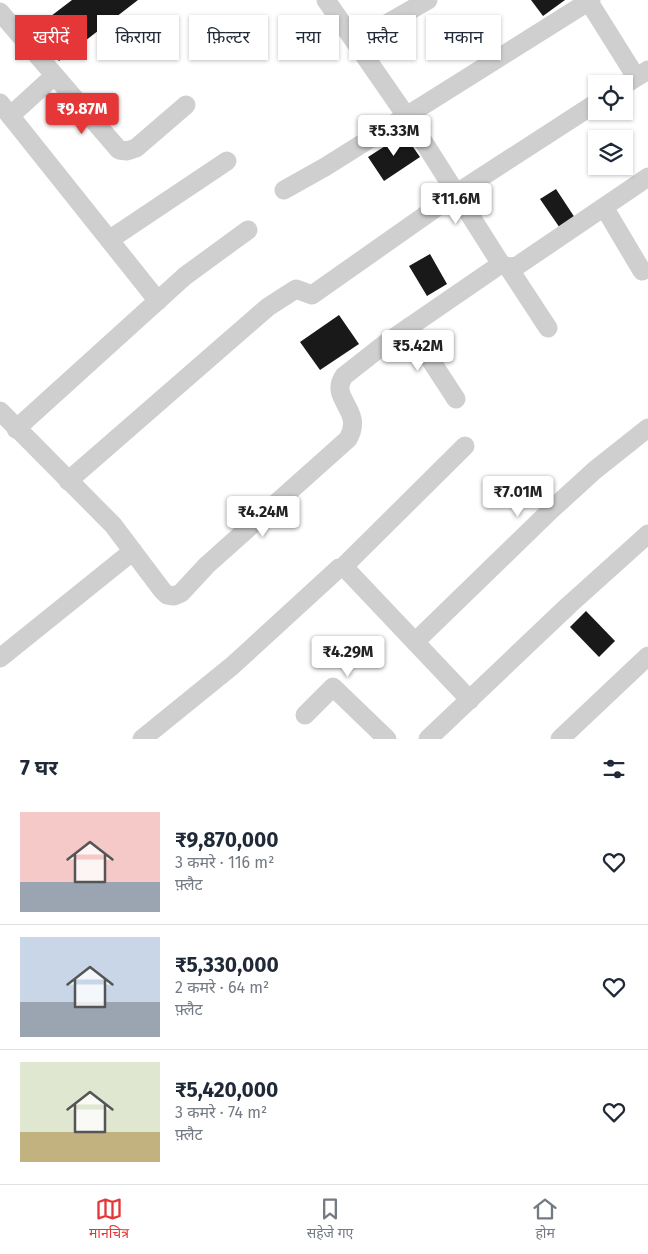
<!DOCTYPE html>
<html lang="hi">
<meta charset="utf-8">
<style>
:root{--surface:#fff;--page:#f6f6f7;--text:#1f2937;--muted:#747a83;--line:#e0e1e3;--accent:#e53738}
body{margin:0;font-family:"Fira Sans","Noto Sans Devanagari",sans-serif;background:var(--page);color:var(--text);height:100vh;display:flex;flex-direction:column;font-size:19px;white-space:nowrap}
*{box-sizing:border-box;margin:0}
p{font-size:16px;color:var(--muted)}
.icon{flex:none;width:28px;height:28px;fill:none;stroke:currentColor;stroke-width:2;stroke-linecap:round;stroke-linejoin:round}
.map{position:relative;height:739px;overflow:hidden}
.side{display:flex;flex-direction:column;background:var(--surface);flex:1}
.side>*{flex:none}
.guide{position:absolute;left:15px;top:15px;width:619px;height:45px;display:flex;gap:10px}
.buttons{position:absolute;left:588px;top:75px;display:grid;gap:10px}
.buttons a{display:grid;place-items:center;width:45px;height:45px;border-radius:0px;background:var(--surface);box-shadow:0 1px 4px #0004;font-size:25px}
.price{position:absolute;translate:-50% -42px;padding:0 11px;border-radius:5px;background:#fff;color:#222;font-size:16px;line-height:32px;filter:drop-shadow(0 1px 2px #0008)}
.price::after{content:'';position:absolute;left:50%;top:30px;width:15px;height:11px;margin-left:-8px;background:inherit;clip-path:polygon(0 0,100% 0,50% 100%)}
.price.on{background:var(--accent);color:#fff}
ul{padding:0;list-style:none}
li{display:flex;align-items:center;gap:15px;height:125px;padding:0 20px}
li+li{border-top:1px solid var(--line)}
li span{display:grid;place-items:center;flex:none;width:140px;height:100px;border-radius:0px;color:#555}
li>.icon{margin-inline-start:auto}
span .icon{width:60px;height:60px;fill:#fffc;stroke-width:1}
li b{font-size:21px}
h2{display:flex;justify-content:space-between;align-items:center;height:60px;padding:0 20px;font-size:21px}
.pill{padding:0 18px;border-radius:0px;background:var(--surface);box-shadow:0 1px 4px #0004;font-size:18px;line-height:45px}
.pill.on{background:var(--accent);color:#fff}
.menu{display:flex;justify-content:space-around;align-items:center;height:70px;border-top:1px solid var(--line);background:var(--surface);font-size:14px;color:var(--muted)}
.menu a{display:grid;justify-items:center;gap:2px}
.menu .on{color:var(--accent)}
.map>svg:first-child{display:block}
</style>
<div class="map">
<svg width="648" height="739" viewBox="0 0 648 739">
<rect width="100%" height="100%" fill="#fff"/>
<!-- building -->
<path fill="#191919" d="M72,0H138L59,61L34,29Z
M531,0H565L543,16Z
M404,134L420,157L384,181L368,157Z
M556,189L577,221L562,231L540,199Z
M430,254L447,284L427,296L409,266Z
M339,315L359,344L320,370L300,342Z
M586,611L615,641L599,657L570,627Z"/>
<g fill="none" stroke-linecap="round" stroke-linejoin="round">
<!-- street -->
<path stroke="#cfcfcf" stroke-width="19" d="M326,0L418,133L501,264L508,267L517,266L648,177
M589,2L636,77
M0,12L119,150L127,151L136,148L186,105
M355,42L428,0
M624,85L648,70
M0,103L158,301
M10,116L54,76
M284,190L325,167L591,0
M604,207L642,271
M109,240L227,161
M508,267L548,328
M409,327L456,399
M0,411L113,525L162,590L167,595L174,596L181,593L207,565L348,439C365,410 328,399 344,376L386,343L501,264
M16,429L185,276L248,230
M68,481L268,307L296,289L312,295L457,193L596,103
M342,568L465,446
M416,641L551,510L595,470L648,428
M0,658L133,551
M305,715L333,687L387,739
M142,739L232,666L339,568H345L470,700
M428,739L569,605L648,534
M560,739L648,656"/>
</g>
</svg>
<div class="buttons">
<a><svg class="icon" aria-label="locate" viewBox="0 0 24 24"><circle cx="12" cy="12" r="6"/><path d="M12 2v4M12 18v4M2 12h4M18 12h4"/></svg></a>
<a><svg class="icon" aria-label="layers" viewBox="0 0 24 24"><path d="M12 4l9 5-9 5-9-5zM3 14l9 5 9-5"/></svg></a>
</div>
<b class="price on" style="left:82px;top:135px">₹9.87M</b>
<b class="price" style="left:394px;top:157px">₹5.33M</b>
<b class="price" style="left:456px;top:225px">₹11.6M</b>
<b class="price" style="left:418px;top:372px">₹5.42M</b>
<b class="price" style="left:518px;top:518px">₹7.01M</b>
<b class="price" style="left:263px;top:538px">₹4.24M</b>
<b class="price" style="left:348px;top:678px">₹4.29M</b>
<div class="guide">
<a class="pill on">खरीदें</a>
<a class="pill">किराया</a>
<a class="pill">फ़िल्टर</a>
<a class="pill">नया</a>
<a class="pill">फ़्लैट</a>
<a class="pill">मकान</a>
</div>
</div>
<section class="side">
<h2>7 घर<svg class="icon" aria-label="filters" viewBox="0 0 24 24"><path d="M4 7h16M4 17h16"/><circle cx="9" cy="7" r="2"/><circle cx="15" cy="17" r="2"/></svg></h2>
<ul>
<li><span style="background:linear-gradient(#f6c9c9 70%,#9aa5b1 0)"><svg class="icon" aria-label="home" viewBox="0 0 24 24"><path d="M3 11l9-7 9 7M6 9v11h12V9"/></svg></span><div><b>₹9,870,000</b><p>3 कमरे · 116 m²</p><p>फ़्लैट</p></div><svg class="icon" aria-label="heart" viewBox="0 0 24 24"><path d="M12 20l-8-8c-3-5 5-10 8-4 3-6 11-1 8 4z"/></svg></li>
<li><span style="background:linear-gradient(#c9d6e8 65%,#9aa5b1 0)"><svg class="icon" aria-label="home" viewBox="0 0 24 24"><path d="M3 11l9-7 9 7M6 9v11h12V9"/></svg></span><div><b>₹5,330,000</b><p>2 कमरे · 64 m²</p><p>फ़्लैट</p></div><svg class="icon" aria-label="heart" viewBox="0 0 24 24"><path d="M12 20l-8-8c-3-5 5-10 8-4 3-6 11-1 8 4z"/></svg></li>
<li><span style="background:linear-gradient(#dfe7d0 70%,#c2b280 0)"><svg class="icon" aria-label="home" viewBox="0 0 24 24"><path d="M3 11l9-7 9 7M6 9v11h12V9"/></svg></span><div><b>₹5,420,000</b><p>3 कमरे · 74 m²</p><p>फ़्लैट</p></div><svg class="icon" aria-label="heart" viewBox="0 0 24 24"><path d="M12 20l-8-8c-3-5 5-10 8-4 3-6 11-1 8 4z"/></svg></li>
</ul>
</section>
<nav class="menu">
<a class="on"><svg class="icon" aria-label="map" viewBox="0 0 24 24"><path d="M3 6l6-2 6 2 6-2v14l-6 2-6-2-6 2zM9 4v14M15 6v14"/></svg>मानचित्र</a>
<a><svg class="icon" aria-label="saved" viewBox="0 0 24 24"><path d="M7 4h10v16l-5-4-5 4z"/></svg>सहेजे गए</a>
<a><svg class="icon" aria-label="home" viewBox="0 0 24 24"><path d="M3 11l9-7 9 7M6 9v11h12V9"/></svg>होम</a>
</nav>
